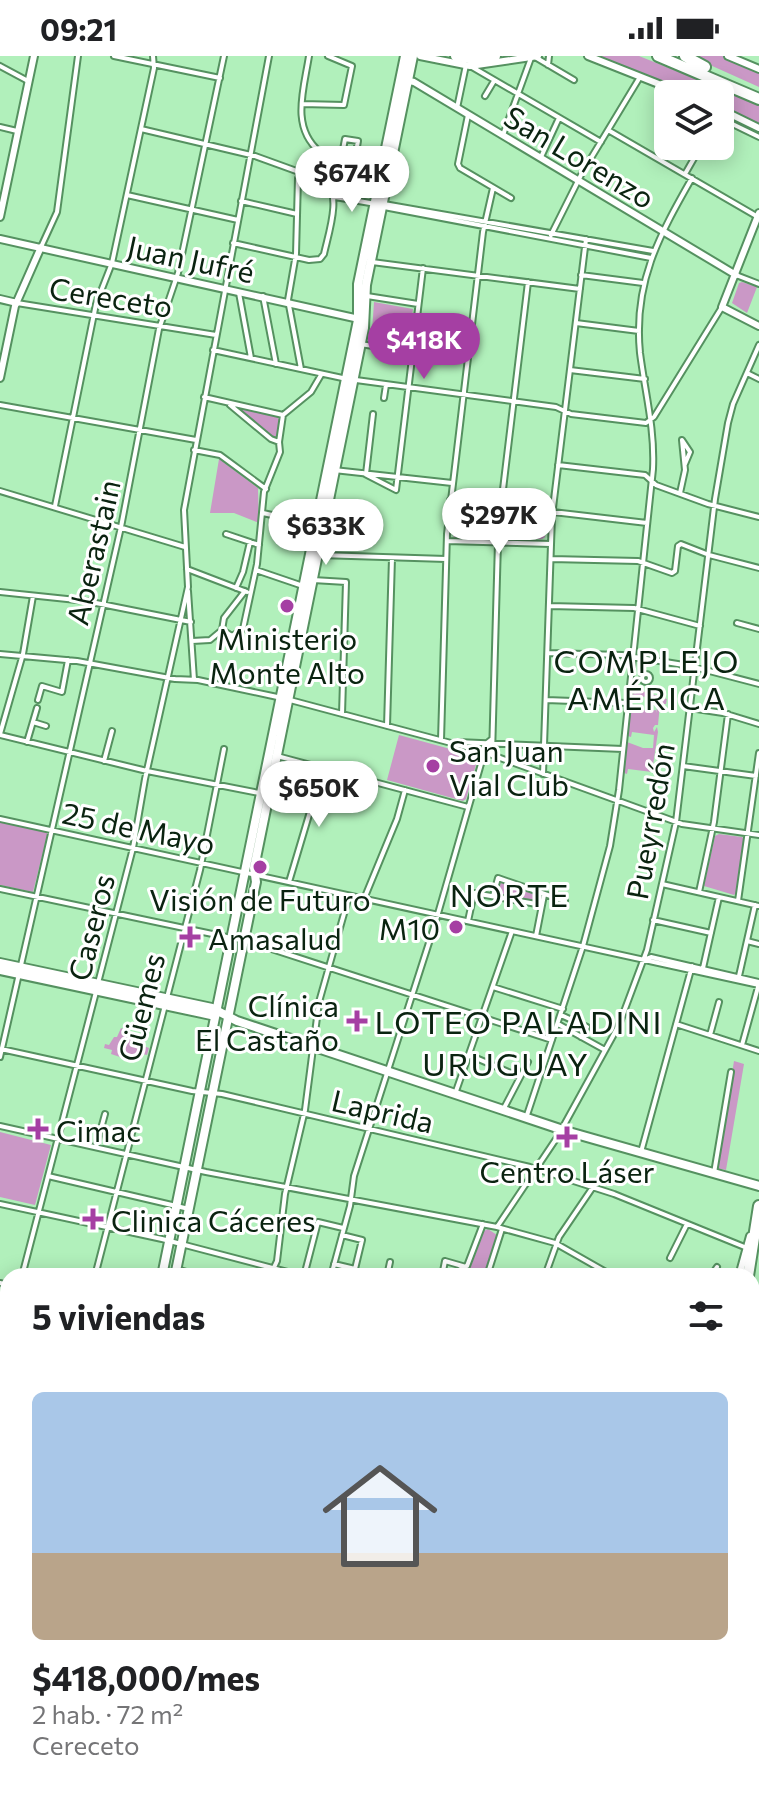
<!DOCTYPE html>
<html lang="es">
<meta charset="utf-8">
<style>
:root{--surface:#fff;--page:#f6f6f6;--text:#202124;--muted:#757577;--accent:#a53fa3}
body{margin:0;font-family:Commissioner,sans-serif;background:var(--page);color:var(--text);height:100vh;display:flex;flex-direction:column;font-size:30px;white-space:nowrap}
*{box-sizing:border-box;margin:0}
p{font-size:26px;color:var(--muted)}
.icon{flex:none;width:44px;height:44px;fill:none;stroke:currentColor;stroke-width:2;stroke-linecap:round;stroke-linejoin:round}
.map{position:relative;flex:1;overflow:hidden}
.details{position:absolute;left:0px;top:1212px;width:760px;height:536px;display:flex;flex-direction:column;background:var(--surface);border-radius:24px 24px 0 0;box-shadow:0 4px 20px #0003}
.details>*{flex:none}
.buttons{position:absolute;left:654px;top:24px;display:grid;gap:16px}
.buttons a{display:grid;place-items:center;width:80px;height:80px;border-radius:12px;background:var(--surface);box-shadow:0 4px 20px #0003;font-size:40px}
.price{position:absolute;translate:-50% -68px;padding:0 18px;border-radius:28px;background:#fff;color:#222;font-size:26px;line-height:52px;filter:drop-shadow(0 2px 4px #0008)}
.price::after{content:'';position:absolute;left:50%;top:48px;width:24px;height:18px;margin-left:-12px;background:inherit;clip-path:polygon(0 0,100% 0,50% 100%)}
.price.current{background:var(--accent);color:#fff}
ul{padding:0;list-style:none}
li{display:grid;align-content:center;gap:16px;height:424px;padding:0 32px}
li span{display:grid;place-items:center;height:248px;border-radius:12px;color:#555}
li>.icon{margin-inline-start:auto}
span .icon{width:144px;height:144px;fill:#fffc;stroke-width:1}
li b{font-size:34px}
h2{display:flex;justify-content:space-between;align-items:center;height:96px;padding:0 32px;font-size:34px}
.status{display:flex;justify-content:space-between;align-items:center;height:56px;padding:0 40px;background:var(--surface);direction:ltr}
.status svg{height:22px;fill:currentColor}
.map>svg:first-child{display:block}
</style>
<div class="status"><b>09:21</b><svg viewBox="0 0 49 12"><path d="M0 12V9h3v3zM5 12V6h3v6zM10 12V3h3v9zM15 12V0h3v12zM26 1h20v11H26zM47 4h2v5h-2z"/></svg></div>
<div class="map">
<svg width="759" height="1748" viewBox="0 0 759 1748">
<rect width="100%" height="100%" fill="#b1f0bb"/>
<!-- green -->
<path fill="#ca98c6" d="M596,0H639L759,48V68L720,49V38H693Z
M690,0H722L759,15V31Z
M742,226L757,231L747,257L732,247L739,227Z
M374,246L413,253L408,291L368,285L372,276Z
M239,351L277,359L280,366L277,380L271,382L236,353Z
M219,403L258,432L259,467L234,457H210Z
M456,450L544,460L545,481L542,483L454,481L452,476Z
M632,632L635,638L638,635L633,632L667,643L666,648H660L658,669H655L653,672L654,676L657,671L658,676L652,716L628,713L627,718L624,717L627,686L643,692H653L654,679L632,676L631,681L628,680L631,649L647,655L656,654V657L659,642L650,639L649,641L632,640Z
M399,679L476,700L478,702L466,743L463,745L387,724Z
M0,765L48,776L33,836L0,829Z
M719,778L742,781L745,784L736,837L734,839L704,830L715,780Z
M501,826L539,839L541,843L537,846L497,840Z
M121,972L143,982L141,989L149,992L147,999L138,997L132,1005L111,998L112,994L104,992L105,988L109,989L114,981H117Z
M734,1005L744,1008L726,1114L717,1112Z
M0,1076L51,1089L35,1149L0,1141Z
M488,1173L497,1179L484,1220H455L471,1210L484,1175Z"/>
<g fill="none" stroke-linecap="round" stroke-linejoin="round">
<!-- street casing -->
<g stroke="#559160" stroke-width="8">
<path id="street" d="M114,0L220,22
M535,1L574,24
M548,9L549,0
M0,10L28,25
M472,11L601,86
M485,40L494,25
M302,48L344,49L352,10L328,0
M457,52L466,9
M468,59L458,108L460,112L511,142
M720,62L759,81
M0,71L17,75
M141,73L255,100L324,125C343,136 328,179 324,198L320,203L309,204L233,187
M608,74L758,161
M503,79L531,2
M320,96L336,104L383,112
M541,101L559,62
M341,104L345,83L358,85L354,107
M685,118L701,90
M127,139L238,164
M335,141L376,148
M241,145L297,158
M384,148L653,195
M384,151L651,202
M551,179L582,117L640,21
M41,191L57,156L78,0
M372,206L580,233
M581,219L643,227
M736,219L759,228
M239,237L251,302
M263,240L276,308
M367,240L418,248
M17,247L216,279
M576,267L639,275
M416,272L469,279
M360,288L413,296
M213,294L347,323
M301,313L288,244L296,198L298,122L320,96C290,71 304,33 309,0
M570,314L645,323
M747,317L759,323
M356,324L556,351L571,358L646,367L654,361L722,251
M204,341L283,359
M384,342L386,329
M0,349L196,384
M230,349L271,383L279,386
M194,394L220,399L266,433
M558,409L645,419L656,429L708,448L759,461
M334,414L452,427
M363,417L396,434L423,212
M366,418L373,358
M0,435L185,491
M680,437L685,414L682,384L690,396L685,408
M450,444L647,467
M55,450L96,248L112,207L154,12L153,0
M501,450L528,226
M263,457L316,469
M226,478L259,489
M447,485L551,488
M320,499L446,503
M551,503L638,505L672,517L675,515L678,490L681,488L709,499L759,512
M187,513L247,536
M256,514L303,530
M313,524L346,526L342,658
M236,532L243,516L250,486
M188,535L194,624
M0,536L86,545L191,566
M549,550L634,552L700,570
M737,567L759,573
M222,574L232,580L243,573L257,508L264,436L280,396L279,386L283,359L311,336L321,319
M192,585L210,584L222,574L224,562L245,535
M548,597L622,599L690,610L759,628
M0,598L77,605L175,623L198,624L282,642
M642 622a4 4 0 1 1 8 0a4 4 0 1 1-8 0Z
M38,644L42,630L62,636L68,604
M290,644L481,695L682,768L759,779
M546,644L627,647
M690,652L723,657L759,668
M33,666L46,670
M387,670L392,502
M0,678L23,598L33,540
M0,679L147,715L259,737
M441,684L447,478L483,176L493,132
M27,686L37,652
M457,686L623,693
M492,699L498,486
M277,700L468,751
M104,705L112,675
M683,710L756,720
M543,718L552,460L586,183
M268,739L311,751
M0,763L759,929
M289,826L323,712
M662,828L759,850
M0,833L250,886L552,984
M699,836L714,766L728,658
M493,840L498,822L565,845
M364,843L397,763L405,734
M738,845L759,697
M653,864L711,877
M468,865L474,837L542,849
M536,880L544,839
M747,885L759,888
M646,903L651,901L759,926
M703,912L719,841
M739,920L755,849
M98,927L133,792L145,723L188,531L184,454L269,0
M493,931L563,953
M561,959L587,971L581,981
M558,968L605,994
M676,968L759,995
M710,979L719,946
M742,989L758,931
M1,993L192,1035L222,1038L530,1111L614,1138L747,1192
M469,999L520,1021
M0,1001L121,471L159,273L178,217L224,0
M455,1038L512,875
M503,1054L528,1006
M527,1059L583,890L610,790L619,734L653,413C655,373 645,336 640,297C633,227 659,180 692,122
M0,1070L206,1116L497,1171L555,1187L613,1220
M96,1091L105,1058
M641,1096L692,910
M714,1117L731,1016
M48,1120L189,1153
M0,1148L162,1183L303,1220
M497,1171L558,1080L619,969L647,894L676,766L715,443L728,367L733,348L759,289
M670,1202L687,1168
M334,1208L355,1213L362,1184L342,1179
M177,1213L199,1220
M22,1220L96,936
M95,1220L200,814L224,693
M270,1220L277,1205L285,1138L305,1054L319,946L349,840
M304,1220L318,1166L343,1172
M331,1220L350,1150L354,1120L435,868L487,687L492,683
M387,1220L390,1206
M442,1220L445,1205L466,1211
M446,1220L467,1210L483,1168
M487,1220L502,1173
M545,1220L559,1181L593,1131
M711,1220L717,1211
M0,1227L8,1229
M0,1306L8,1275
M0,1374L8,1376
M0,1452L8,1454
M752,1504L759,1490
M0,1532L8,1534
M752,1554L759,1555
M0,1568L8,1561
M0,1607L8,1608
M105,1740L115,1748
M337,1740L341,1748
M456,1744L506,1748
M0,1746L10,1748
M175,1748L178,1740
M221,1748L223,1740
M256,1748V1740
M309,1748L312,1740
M456,1748V1740
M691,1748L693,1740"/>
</g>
<!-- secondary casing -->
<g stroke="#559160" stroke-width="10">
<path id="secondary" d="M420,0L470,10L538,0
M588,0L684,38
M728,0L759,13
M405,24L414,26L736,219
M720,53L759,72
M759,157L722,251L759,270
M0,161L34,0
M0,183L359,263
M0,243L17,247
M0,322L15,250L41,191
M739,1220L750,1180
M0,1309L8,1311
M0,1316L8,1318
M752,1390L759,1365
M588,1748L591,1740
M656,1748L658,1740"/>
</g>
<!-- primary casing -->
<g stroke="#559160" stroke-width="12">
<path id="primary" d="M0,907L212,952L237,965L569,1076L759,1130
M0,914L211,959L216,957
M162,1220L358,264V228L405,0
M175,1220L256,826L254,812L364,272L366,229L413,0
M752,1634L759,1636
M752,1640L759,1642
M0,1709L8,1671
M52,1748L54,1740"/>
</g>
<!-- highway casing -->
<g stroke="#559160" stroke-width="14">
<path id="highway" d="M456,0L476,3L495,0
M658,0L759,43
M685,0L705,11
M748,1220L759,1150
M752,1270L759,1245
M752,1296L759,1271
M608,1748L610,1740
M616,1748L618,1740
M623,1748L626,1740
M632,1748L637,1740"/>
</g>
<!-- street -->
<use href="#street" stroke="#fff" stroke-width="4"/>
<!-- secondary -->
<use href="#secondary" stroke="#fff" stroke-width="6"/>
<!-- primary -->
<use href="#primary" stroke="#fff" stroke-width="8"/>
<!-- highway -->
<use href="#highway" stroke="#fff" stroke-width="10"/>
<!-- highway-bridge casing -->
<g stroke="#559160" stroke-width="14" stroke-linecap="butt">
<path id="highway-bridge" d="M752,1312L759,1295"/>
</g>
<!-- highway-bridge -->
<use href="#highway-bridge" stroke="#fff" stroke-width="10"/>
</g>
<!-- markers -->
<g fill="#a53fa3" stroke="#fff" stroke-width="3">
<circle cx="287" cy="550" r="8"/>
<circle cx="433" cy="710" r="8"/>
<circle cx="260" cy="811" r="8"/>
<circle cx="456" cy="871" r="8"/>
<path d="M186 869h8v8h8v8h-8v8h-8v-8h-8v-8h8z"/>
<path d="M353 953h8v8h8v8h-8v8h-8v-8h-8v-8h8z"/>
<path d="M34 1061h8v8h8v8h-8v8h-8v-8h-8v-8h8z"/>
<path d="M563 1069h8v8h8v8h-8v8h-8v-8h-8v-8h8z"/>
<path d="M89 1151h8v8h8v8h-8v8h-8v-8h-8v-8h8z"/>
</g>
<g text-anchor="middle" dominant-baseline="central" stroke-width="6" stroke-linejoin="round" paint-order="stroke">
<!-- street labels -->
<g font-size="30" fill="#0a2310" stroke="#fff">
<text transform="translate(580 100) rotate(31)">San Lorenzo</text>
<text transform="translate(191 202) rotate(12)">Juan Jufré</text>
<text transform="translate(111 240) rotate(9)">Cereceto</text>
<text transform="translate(92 496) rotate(-77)">Aberastain</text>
<text transform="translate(649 765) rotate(-80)">Pueyrredón</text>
<text transform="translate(139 771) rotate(12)">25 de Mayo</text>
<text transform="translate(90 871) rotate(-76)">Caseros</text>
<text transform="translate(140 951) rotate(-76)">Güemes</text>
<text transform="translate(383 1054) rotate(13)">Laprida</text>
</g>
<!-- poi labels -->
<g font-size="30" fill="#0a2310" stroke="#fff" text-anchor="start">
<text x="287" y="581" text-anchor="middle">Ministerio<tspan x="287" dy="34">Monte Alto</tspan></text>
<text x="449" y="693">San Juan<tspan x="449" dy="34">Vial Club</tspan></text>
<text x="260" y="842" text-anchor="middle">Visión de Futuro</text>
<text x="440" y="871" text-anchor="end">M10</text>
<text x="208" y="881">Amasalud</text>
<text x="339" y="948" text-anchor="end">Clínica<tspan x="339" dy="34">El Castaño</tspan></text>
<text x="56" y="1073">Cimac</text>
<text x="567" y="1114" text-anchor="middle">Centro Láser</text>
<text x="111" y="1163">Clinica Cáceres</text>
</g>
<!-- neighbourhood labels -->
<g font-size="32" letter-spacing="2" fill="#0a2310" stroke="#fff">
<text x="647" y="604">COMPLEJO<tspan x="647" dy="37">AMÉRICA</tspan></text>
<text x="510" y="838">NORTE</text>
<text x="519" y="965">LOTEO PALADINI</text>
<text x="506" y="1007">URUGUAY</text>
</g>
</g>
</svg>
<div class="buttons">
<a><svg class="icon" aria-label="layers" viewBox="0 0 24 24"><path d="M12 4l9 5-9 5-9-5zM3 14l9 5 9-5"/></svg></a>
</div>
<b class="price" style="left:352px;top:158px">$674K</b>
<b class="price current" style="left:424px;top:325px">$418K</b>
<b class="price" style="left:499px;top:500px">$297K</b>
<b class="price" style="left:326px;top:511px">$633K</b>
<b class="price" style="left:319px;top:773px">$650K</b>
<section class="details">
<h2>5 viviendas<svg class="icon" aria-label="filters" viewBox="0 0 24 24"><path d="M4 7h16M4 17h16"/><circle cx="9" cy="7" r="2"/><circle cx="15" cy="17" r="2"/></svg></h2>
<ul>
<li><span style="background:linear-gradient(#a9c7e8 65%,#b9a48a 0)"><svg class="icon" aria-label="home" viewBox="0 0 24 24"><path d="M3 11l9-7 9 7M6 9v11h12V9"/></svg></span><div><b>$418,000/mes</b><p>2 hab. · 72 m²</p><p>Cereceto</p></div></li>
</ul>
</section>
</div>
